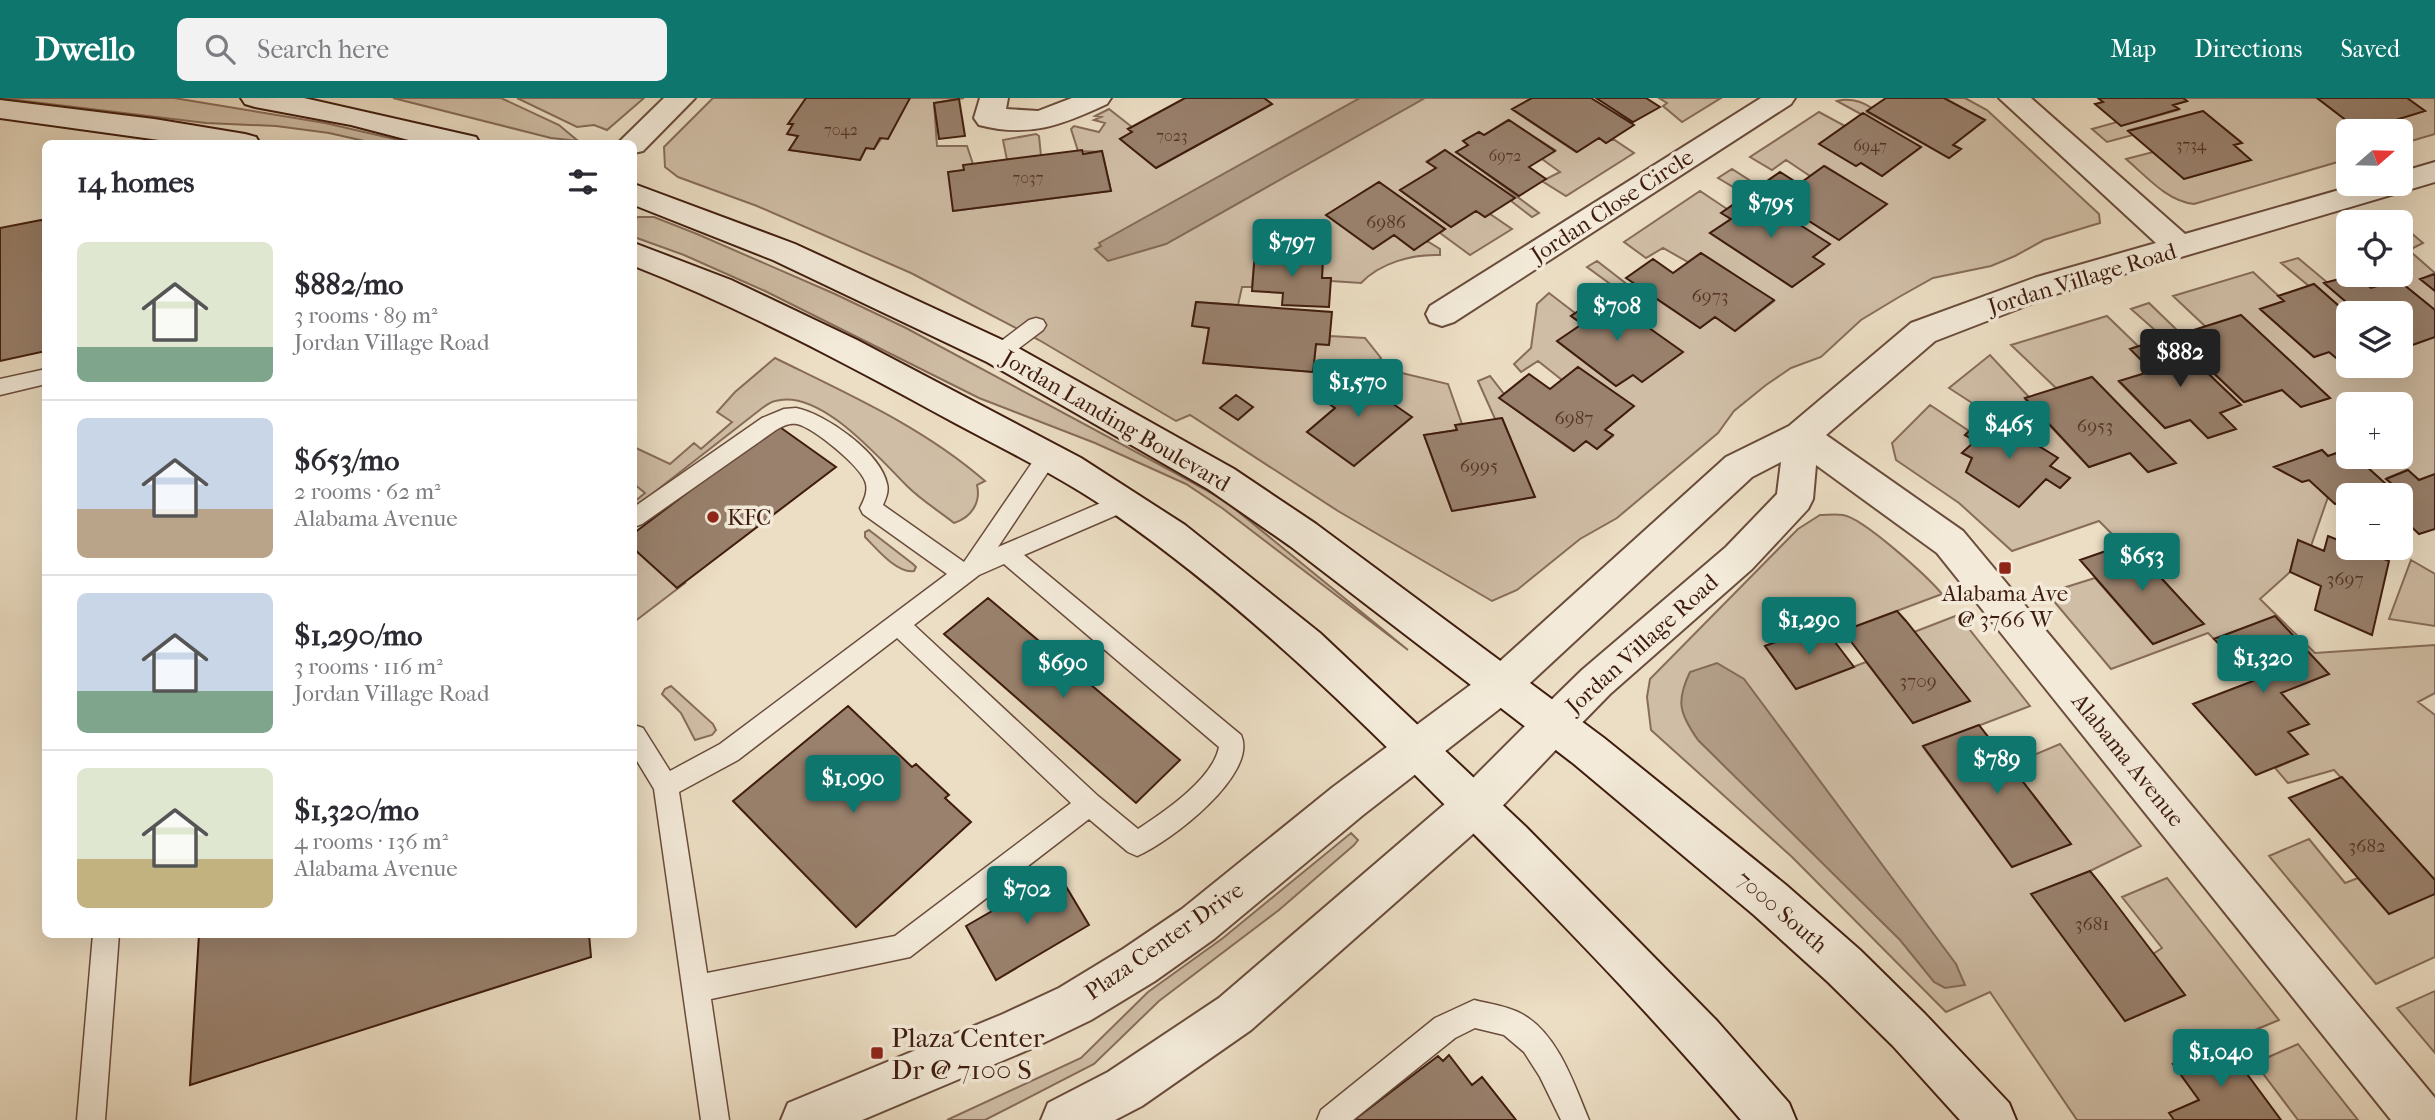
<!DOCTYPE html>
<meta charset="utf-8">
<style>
:root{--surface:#fff;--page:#f2f2f3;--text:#2b2b33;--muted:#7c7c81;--line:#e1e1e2;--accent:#0f766e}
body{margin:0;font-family:"IM FELL French Canon",serif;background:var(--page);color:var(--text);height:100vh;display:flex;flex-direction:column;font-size:26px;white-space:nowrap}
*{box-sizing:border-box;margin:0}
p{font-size:23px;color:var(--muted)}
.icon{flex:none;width:38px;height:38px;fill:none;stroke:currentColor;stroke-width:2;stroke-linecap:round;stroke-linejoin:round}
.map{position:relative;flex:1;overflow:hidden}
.details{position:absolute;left:42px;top:42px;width:595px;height:798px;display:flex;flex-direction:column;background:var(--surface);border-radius:10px;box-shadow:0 7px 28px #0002}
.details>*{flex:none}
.needle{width:46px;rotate:70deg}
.fabs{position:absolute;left:2336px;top:21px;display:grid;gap:14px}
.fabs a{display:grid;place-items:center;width:77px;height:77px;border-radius:10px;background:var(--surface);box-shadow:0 7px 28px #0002;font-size:35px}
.price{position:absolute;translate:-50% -60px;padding:0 16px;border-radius:7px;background:var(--accent);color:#fff;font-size:23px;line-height:46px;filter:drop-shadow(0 2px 4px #0008)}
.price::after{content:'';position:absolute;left:50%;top:42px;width:21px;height:16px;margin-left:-10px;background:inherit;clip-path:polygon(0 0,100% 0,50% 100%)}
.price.active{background:#222;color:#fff}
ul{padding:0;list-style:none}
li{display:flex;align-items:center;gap:21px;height:175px;padding:0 35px}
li+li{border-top:2px solid var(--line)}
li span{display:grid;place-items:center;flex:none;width:196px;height:140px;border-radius:10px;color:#555}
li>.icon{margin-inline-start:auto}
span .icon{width:84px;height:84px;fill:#fffc;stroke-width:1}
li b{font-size:30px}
h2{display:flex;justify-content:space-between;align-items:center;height:84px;padding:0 35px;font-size:30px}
header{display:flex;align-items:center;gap:42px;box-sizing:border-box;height:98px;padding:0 35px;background:var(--accent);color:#fff}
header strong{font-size:33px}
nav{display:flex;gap:38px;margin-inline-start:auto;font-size:24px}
.search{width:490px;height:63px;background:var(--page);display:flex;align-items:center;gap:18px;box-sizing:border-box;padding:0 24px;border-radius:10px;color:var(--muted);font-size:26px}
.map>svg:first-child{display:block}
</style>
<header>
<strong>Dwello</strong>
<div class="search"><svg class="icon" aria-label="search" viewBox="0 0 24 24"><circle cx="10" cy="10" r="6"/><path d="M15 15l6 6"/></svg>Search here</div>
<nav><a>Map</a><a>Directions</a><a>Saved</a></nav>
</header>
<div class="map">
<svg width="2435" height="1022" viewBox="0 0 2435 1022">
<rect width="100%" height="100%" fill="#ecdec4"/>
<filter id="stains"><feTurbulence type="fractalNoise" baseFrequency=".00286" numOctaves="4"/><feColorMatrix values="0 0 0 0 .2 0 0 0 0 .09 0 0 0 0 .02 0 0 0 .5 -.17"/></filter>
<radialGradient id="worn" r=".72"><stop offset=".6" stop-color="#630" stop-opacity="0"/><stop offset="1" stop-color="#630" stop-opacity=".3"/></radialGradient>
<!-- green -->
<path fill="#cfbda5" stroke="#876c5a" stroke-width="2" d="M0,0H174L325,25L412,45H373L329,35L276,28L206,25Z
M393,0H501L559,27L578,43L551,40Z
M517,0H644L607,32L594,27L577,29Z
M713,0H806L789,26H793L788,36L798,38L790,52L860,62L866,50L874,51L910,0H964L934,5L937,48H967L973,66L964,72L949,74L954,113L1111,93L1102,54L1078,53L1071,31L1074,28L1099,34L1105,25L1094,22L1101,19L1095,18L1109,11L1132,29L1128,31L1132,34L1120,41L1156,70L1272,6L1264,0H1532L1513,12L1576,54L1599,40L1606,45L1613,41L1634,55L1566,98L1542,83L1560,74L1542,61L1555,52L1508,22L1484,37L1479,34L1464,43L1468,47L1457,54L1539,115L1532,119L1511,103L1514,100L1445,52L1427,63L1436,70L1400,92L1451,129L1476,113L1485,119L1490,116L1512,131L1470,157L1440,135L1445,131L1379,84L1327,117L1373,151L1394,137L1414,152L1427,143L1440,151V157C1412,156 1380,165 1361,185L1331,183L1330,180H1322L1323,158L1255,154L1252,189H1242L1238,207L1196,204L1192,228L1209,230L1204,265L1313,274L1316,246L1329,247L1330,238L1365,240L1381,260L1361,276L1356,273L1323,300L1335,310L1307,334L1354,368L1386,301L1396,294L1387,288L1402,275L1448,286L1462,326L1456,327L1457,332L1424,337L1452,413L1534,399L1502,320L1495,321L1478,283L1490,278L1504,296L1500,300L1573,353L1586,343L1597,351L1613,338L1605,332L1633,308L1578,269L1562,282L1538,263L1521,274L1514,266L1531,250L1537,206L1549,195L1575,215L1571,218L1582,226L1558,244L1616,288L1633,277L1628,215L1639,207L1587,169L1597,163L1641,197L1646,194L1700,230L1715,219L1735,233L1774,203L1701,155L1688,164L1663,150L1646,160L1624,144L1700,93L1727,111L1722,115L1731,121L1710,135L1792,189L1823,166L1813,159L1829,146L1718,80L1732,71L1760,89L1758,91L1838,141L1886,106L1825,68L1810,78L1786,62L1772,72L1750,59L1819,14L1845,28L1861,65L1882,78L1921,49L1837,3C1849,0 1861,3 1872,10L1867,14L1949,60L1961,51L1953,47L1984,23L1944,0H1965L1987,12L2099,116L2100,125L2044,142L2015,158L1991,168L1933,180L1899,199L1861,222L1821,259L1791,270L1766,287L1734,313L1718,335L1617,420L1580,441L1517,492L1492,503L1338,413L1190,317L1176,323L1039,242L911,175L757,108L678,79L665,69L664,49Z
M1659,0H1721L1682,24L1663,8L1667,5Z
M2183,0H2317L2360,33L2425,13L2407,0H2435V36L2401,46V33H2348V61L2194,106C2167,103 2147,79 2126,61L2153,54L2184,81L2250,62L2234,47L2241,44L2203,13L2129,32L2133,37L2107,44L2092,31L2117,24L2121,28L2178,12L2173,7L2187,3Z
M1036,36L1039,38L1041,58L1007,62L1003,42Z
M638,119H654L697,136L835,196L906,230L1177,376L1224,402L1408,552L1222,410L1186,386L1095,345L979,300L765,193L684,157L634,139V121Z
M2403,128L2423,145L2413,150L2411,154L2435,175L2421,181L2435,193V212L2398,182L2381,188L2368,177H2401Z
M2298,160L2328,185L2325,186L2359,215L2348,216L2314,186L2309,188L2281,165Z
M2253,174L2284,203L2261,212L2314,259L2329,254L2346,268H2401V251L2435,239V376L2419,382L2407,372L2387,380L2392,386L2387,387L2356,359H2401V306H2348V352L2328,358L2322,352L2275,369L2302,384L2309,382L2328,399L2311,448L2298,443L2290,474L2260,501L2315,555L2435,547V595L2418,604L2435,617V782L2334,672L2288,685L2275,670L2308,656L2288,634L2309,626L2281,595L2329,576L2275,519L2214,541L2208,535L2111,571L2047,495L2095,480L2153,546L2203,526L2129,445L2123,447L2099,423L2012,453L1959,405L1896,362L1892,345L1930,307L1969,333L1965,337L1975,343L1962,355L1972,360L1966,374L2018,408L2046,381L2060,390L2070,380L2050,368L2057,360L1949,290L1990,257L2029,299L2025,301L2089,369L2130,355L2148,374L2175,365L2092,279L2056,290L2011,247L2107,218L2138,248L2131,251L2152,273L2119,284L2165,330L2190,322L2208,340L2235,331L2220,315L2241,307L2169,238L2164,240L2131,211L2149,205L2181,236L2175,239L2244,304L2282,292L2301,309L2330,300L2241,218L2206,229L2173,198Z
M775,260C848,296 923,329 985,383L977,387C981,404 972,419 954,425C939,413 921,402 907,388C879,360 820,290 775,303C770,304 765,308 761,311L634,410V404L645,395L634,386V349L670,366L694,345L701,351L732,324L717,314L735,294Z
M1820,417C1827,417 1836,416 1843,417C1863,420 1927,478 1942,496L1830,538L1821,527L1765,548L1796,591L1866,564L1913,625L1969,603L1914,534L1958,517L2030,608L1923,649L2012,769L2071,746L2010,667L2060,646L2141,748L2090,773L2032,796L2125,923L2185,897L2153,856L2162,850L2122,799L2167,780L2279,922L2173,966L2199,1002L2170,1015L2174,1022H2077L1990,894L1946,914L1792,759L1651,632L1647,599L1650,581L1798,431Z
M869,432L913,466L916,469L914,473C897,476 876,450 865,439V434Z
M634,445L685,485L634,524Z
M2411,462L2435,476V528L2389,521Z
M671,588L713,626L716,632L712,637L695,642L681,615L662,596L665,591Z
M1351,735L1358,742L1354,747L1279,812L1159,903L1094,966L985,1022H947L1081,960L1148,894L1223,840Z
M2309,741L2345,785L2358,780L2389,815L2435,796V859L2376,886L2269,758Z
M2435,893V955L2397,910Z
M2298,946L2358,1022H2298L2255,965Z"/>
<!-- water -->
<path fill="#b19c86" stroke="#836956" stroke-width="2" d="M1360,0H1425L1166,146L1108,163L1095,151L1101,148L1099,145Z
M1717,565L1744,581L1956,866L1965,887L1945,890L1934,884L1900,842L1698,642C1679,615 1676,603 1690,574Z"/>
<!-- building -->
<path fill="#99816d" stroke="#3f1c0e" stroke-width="2" d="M806,0H910L888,41L880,40L874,51L866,50L860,62L789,52L798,38L787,36L793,26H788Z
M1185,0H1264L1272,6L1156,70L1120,41L1132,34L1128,31Z
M1532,0H1591L1634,27L1606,45L1599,40L1577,54L1512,11Z
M1596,0H1646L1660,9L1633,24Z
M1886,0H1944L1985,22L1953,47L1961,51L1949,60L1867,13Z
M2098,0H2183L2187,3L2173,7L2179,11L2121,28L2095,6L2103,4Z
M2317,0H2407L2425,13L2360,33Z
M959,1L965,38L939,41L934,5Z
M2203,13L2242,45L2234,47L2251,62L2184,81L2128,33Z
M1863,15L1921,49L1882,78L1861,65L1856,68L1819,46Z
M1509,22L1555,53L1529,69L1546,81L1519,98L1456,54L1468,47L1463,43L1479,34L1484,37Z
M1082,52L1083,56L1102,53L1111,93L953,113L948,74L964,72L963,67Z
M1445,52L1515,100L1485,119L1476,113L1451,129L1400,92L1436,70L1427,64Z
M1824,68L1887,106L1839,142L1757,90L1780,74L1799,86Z
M1379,84L1445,131L1414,152L1394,137L1373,151L1326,117Z
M1750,95L1830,146L1813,159L1824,166L1792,189L1710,135L1731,121L1721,115Z
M41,122L46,123V253L0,263V130Z
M1255,154L1323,158L1322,180H1331L1329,209L1282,207L1283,195L1252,193Z
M1701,155L1752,188L1774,202L1735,233L1715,219L1700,230L1626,180L1653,161L1673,175Z
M2435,176V193L2420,181Z
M2354,177L2371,190L2398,182L2435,212V239L2401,251V215H2359L2324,185Z
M2314,186L2348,216V267L2346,268L2329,254L2314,259L2260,211L2284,203L2278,198Z
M1603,196L1628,215L1683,254L1642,284L1633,277L1616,288L1557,243L1582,226L1571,218Z
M1196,204L1332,214L1329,247L1316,246L1313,274L1203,265L1209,230L1192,228Z
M2241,217L2330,300L2301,309L2282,292L2244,304L2175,238Z
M2169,238L2241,307L2220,315L2236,331L2208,340L2190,322L2165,330L2119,283L2152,273L2130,251Z
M1578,269L1634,308L1605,332L1613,337L1597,351L1586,343L1574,353L1499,300L1529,276L1550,291Z
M1357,273L1391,297L1386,301L1412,319L1354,368L1307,334L1335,310L1322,301Z
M2092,279L2176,365L2148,374L2130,355L2089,369L2025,300Z
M1236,297L1253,309L1238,322L1220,310Z
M1987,316L2058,360L2050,368L2070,380L2060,390L2046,381L2019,409L1966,374L1972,360L1962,355L1975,343L1965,337Z
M1502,320L1535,399L1452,413L1424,337L1457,332L1455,327Z
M777,327L836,369L677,490L634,451V435Z
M2348,351V359H2356L2387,387L2359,397H2348V401L2335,406L2309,382L2302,384L2274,369L2322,352L2328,358Z
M2408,372L2419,382L2435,376V431L2419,436L2401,419V397H2377L2373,394L2392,386L2386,381Z
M2328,438L2348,446V450H2357L2389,463L2372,537L2315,512L2321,488L2290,474L2298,442L2324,453Z
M2129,445L2197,519L2204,526L2153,546L2080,462Z
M988,500L1180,662L1136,705L944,536Z
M1897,513L1906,523L1970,603L1913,625L1843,533Z
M2275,518L2329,576L2281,595L2309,626L2288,634L2308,656L2256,677L2193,606L2253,583L2214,541Z
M1822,527L1854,569L1796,591L1765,548Z
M848,608L912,669L916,666L949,697L945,700L971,724L856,829L733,703Z
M1979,627L2010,667L2071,746L2012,769L1923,648Z
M2342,679L2435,782V796L2389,816L2289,700Z
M2090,773L2103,789L2185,897L2125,923L2031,796Z
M1058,775L1089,827L996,882L966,828Z
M199,836H589L591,859L190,987Z
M2224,945L2233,957L2281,1022H2174L2169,1015L2199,1002L2173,966Z
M1449,957L1472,987L1482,979L1516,1022H1354L1438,958L1443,963Z"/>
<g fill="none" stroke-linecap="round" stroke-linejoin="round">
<!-- service casing -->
<g stroke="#6a4c3c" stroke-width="3">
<path id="service" d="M1036,220L1043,222L1046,227L1043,232L1006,260L999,262L992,260L989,255L992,250L1029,222Z
M46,271V286L0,297V281Z
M796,310C826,316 881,355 887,386C889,393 886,400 883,407L964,464L1040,353L1047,351L1054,353L1058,359L998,449L1117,398L1125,395L1133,398L1136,404L1133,410L1024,457L1241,637C1259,676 1169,745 1137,758L1128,754L1089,721L910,859L711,901L729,1022H701L654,691L634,658V627L643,630L670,673L720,646L947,476L863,416L860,410C864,402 869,392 865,383C859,367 814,330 797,326C789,325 783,328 776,332L642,426L634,429V409L762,320L784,311ZM1004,466L1219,649C1213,681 1164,714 1138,731L1098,698L914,527L979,477ZM897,540L1071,705L895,838L707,875L679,694L738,662Z
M93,836H119L105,1022H77Z
M1474,902C1490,906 1507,908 1522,916C1558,936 1574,986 1589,1022H1561L1540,979L1524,954L1504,937L1475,930L1455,940L1353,1022H1317L1321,1012L1435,920Z"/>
</g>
<!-- minor casing -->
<g stroke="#6a4c3c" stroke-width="4">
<path id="minor" d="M664,0H695L643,53L634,55V46H617Z
M980,0H1008L1006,11L1038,13L1072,0H1111L1107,6C1062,27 1029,40 979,27L974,20Z
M1761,0H1795L1791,6L1454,224L1442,228L1430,224L1426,216L1430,208Z
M1999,0H2031L2185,136L2360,86H2401V74L2435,64V84L2059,195L1935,243L1826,337L1963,433L2435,1000V1022H2391L1937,455L1816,367L1813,401L1808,411L1752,471L1610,596L1568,639L1554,644L1540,639L1534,626L1540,613L1582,572L1726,449L1777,396L1781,364L1752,379L1516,598L1502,603L1488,598L1482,586L1488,574L1726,359L1789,328L1911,225L2037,179L2156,145Z"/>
</g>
<!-- tertiary casing -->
<g stroke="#6a4c3c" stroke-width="4">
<path id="tertiary" d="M1502,569L1516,574L1522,586L1516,598L1363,717L1214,841L1155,883L1091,922L1035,949L862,1022H781L788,1005L1003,916L1059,890L1123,851L1182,811L1333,689L1488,574Z
M1554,608L1568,613L1574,626L1568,639L1490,721L1251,932L1142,1008L1115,1022H1041L1048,1005L1108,974L1219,900L1460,693L1540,613Z"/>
</g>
<!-- secondary casing -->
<g stroke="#3f1c0e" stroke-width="4">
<path id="secondary" d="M241,0H304L476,39L480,46H424L351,27L255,9L245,6Z
M0,2L154,21L245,36L256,39L260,46H188L0,20Z
M634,86L795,146L1011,246L1234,371L1316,426L1604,640L1786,787L1860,852L1925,916L2009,1005L2016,1022H1960L1893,948L1828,884L1754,817L1574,666L1290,448L1208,391L987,264L773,162L634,107Z
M634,145L731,182L857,242L1081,360L1185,427L1320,535L1526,729L1717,923L1789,1005L1796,1022H1741C1650,915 1553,815 1454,716C1347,608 1238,502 1113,415C1063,380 1007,353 953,324C849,267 744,211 634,168Z"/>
</g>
<!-- service -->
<use href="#service" fill="#f3ead9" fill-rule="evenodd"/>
<!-- minor -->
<use href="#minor" fill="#f3ead9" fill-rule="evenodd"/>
<!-- tertiary -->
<use href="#tertiary" fill="#f3ead9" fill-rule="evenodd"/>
<!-- secondary -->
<use href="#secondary" fill="#f3ead9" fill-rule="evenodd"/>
</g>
<!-- markers -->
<g fill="#8f2418" stroke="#f3ead9" stroke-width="2.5">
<circle cx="713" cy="419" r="7"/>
<rect x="1998" y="463" width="14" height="14" rx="3.5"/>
<rect x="870" y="948" width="14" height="14" rx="3.5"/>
</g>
<g text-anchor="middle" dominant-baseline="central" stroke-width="7" stroke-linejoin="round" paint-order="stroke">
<!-- far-number labels -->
<g font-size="16" fill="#563526">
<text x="841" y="31">7042</text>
<text x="1172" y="37">7023</text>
<text x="2191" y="46">3734</text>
<text x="1870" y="47">6947</text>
<text x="1505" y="57">6972</text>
<text x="1028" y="79">7037</text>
</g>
<!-- number labels -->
<g font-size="19" fill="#563526">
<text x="1386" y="124">6986</text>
<text x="1710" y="198">6973</text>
<text x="1574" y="320">6987</text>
<text x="2095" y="328">6953</text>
<text x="1479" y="368">6995</text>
<text x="2345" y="481">3697</text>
<text x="1918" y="583">3709</text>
<text x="2367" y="748">3682</text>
<text x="2092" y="826">3681</text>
</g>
<!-- street labels -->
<g font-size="23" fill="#3f1c0e" stroke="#f3ead9">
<text transform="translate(1612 108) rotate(-33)">Jordan Close Circle</text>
<text transform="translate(2082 181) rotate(-17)">Jordan Village Road</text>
<text transform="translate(1116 323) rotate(30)">Jordan Landing Boulevard</text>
<text transform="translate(1642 546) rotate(-42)">Jordan Village Road</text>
<text transform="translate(2128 662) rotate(51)">Alabama Avenue</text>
<text transform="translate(1782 814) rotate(41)">7000 South</text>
<text transform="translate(1164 843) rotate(-35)">Plaza Center Drive</text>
</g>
<!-- poi labels -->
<g font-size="23" fill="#3f1c0e" stroke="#f3ead9" text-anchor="start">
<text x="727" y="419">KFC</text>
<text x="2005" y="495" text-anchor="middle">Alabama Ave<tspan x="2005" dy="26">@ 3766 W</tspan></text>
</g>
<!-- near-poi labels -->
<g font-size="28" fill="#3f1c0e" stroke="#f3ead9" text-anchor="start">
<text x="891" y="939">Plaza Center<tspan x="891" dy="32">Dr @ 7100 S</tspan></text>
</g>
</g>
<rect width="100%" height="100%" filter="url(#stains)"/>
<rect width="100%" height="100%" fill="url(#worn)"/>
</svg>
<div class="fabs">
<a><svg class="needle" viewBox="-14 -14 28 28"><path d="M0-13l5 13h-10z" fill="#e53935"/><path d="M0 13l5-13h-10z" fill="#7c7c81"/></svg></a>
<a><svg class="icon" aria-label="locate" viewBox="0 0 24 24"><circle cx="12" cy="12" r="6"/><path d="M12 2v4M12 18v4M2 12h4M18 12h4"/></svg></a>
<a><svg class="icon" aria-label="layers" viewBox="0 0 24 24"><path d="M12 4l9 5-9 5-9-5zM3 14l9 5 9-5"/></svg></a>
<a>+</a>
<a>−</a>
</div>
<b class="price" style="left:1771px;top:142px">$795</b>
<b class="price" style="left:1292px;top:181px">$797</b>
<b class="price" style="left:1617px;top:245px">$708</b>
<b class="price active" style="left:2180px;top:291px">$882</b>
<b class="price" style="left:1358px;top:321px">$1,570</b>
<b class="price" style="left:2009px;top:363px">$465</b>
<b class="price" style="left:2142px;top:495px">$653</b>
<b class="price" style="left:1809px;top:559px">$1,290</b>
<b class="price" style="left:2263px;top:597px">$1,320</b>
<b class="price" style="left:1063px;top:602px">$690</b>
<b class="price" style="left:1997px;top:698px">$789</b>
<b class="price" style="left:853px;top:717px">$1,090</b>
<b class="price" style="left:1027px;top:828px">$702</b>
<b class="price" style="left:2221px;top:991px">$1,040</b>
<section class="details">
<h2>14 homes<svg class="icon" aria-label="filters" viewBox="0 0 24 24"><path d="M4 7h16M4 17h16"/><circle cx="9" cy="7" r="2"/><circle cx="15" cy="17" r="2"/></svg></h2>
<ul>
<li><span style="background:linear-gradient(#dfe7d0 75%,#7fa58c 0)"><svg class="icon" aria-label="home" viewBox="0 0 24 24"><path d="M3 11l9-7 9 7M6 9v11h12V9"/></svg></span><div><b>$882/mo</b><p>3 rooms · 89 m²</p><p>Jordan Village Road</p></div></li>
<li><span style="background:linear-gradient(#c9d6e8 65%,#b9a48a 0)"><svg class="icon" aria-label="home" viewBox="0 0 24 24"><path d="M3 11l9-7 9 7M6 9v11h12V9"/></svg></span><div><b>$653/mo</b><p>2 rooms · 62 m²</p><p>Alabama Avenue</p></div></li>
<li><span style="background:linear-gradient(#c9d6e8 70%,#7fa58c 0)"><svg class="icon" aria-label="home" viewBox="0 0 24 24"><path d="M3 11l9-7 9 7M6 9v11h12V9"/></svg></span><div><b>$1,290/mo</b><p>3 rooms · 116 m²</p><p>Jordan Village Road</p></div></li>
<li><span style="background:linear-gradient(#dfe7d0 65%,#c2b280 0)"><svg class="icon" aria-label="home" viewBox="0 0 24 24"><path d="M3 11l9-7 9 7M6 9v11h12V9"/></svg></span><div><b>$1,320/mo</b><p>4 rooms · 136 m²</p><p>Alabama Avenue</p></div></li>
</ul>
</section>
</div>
